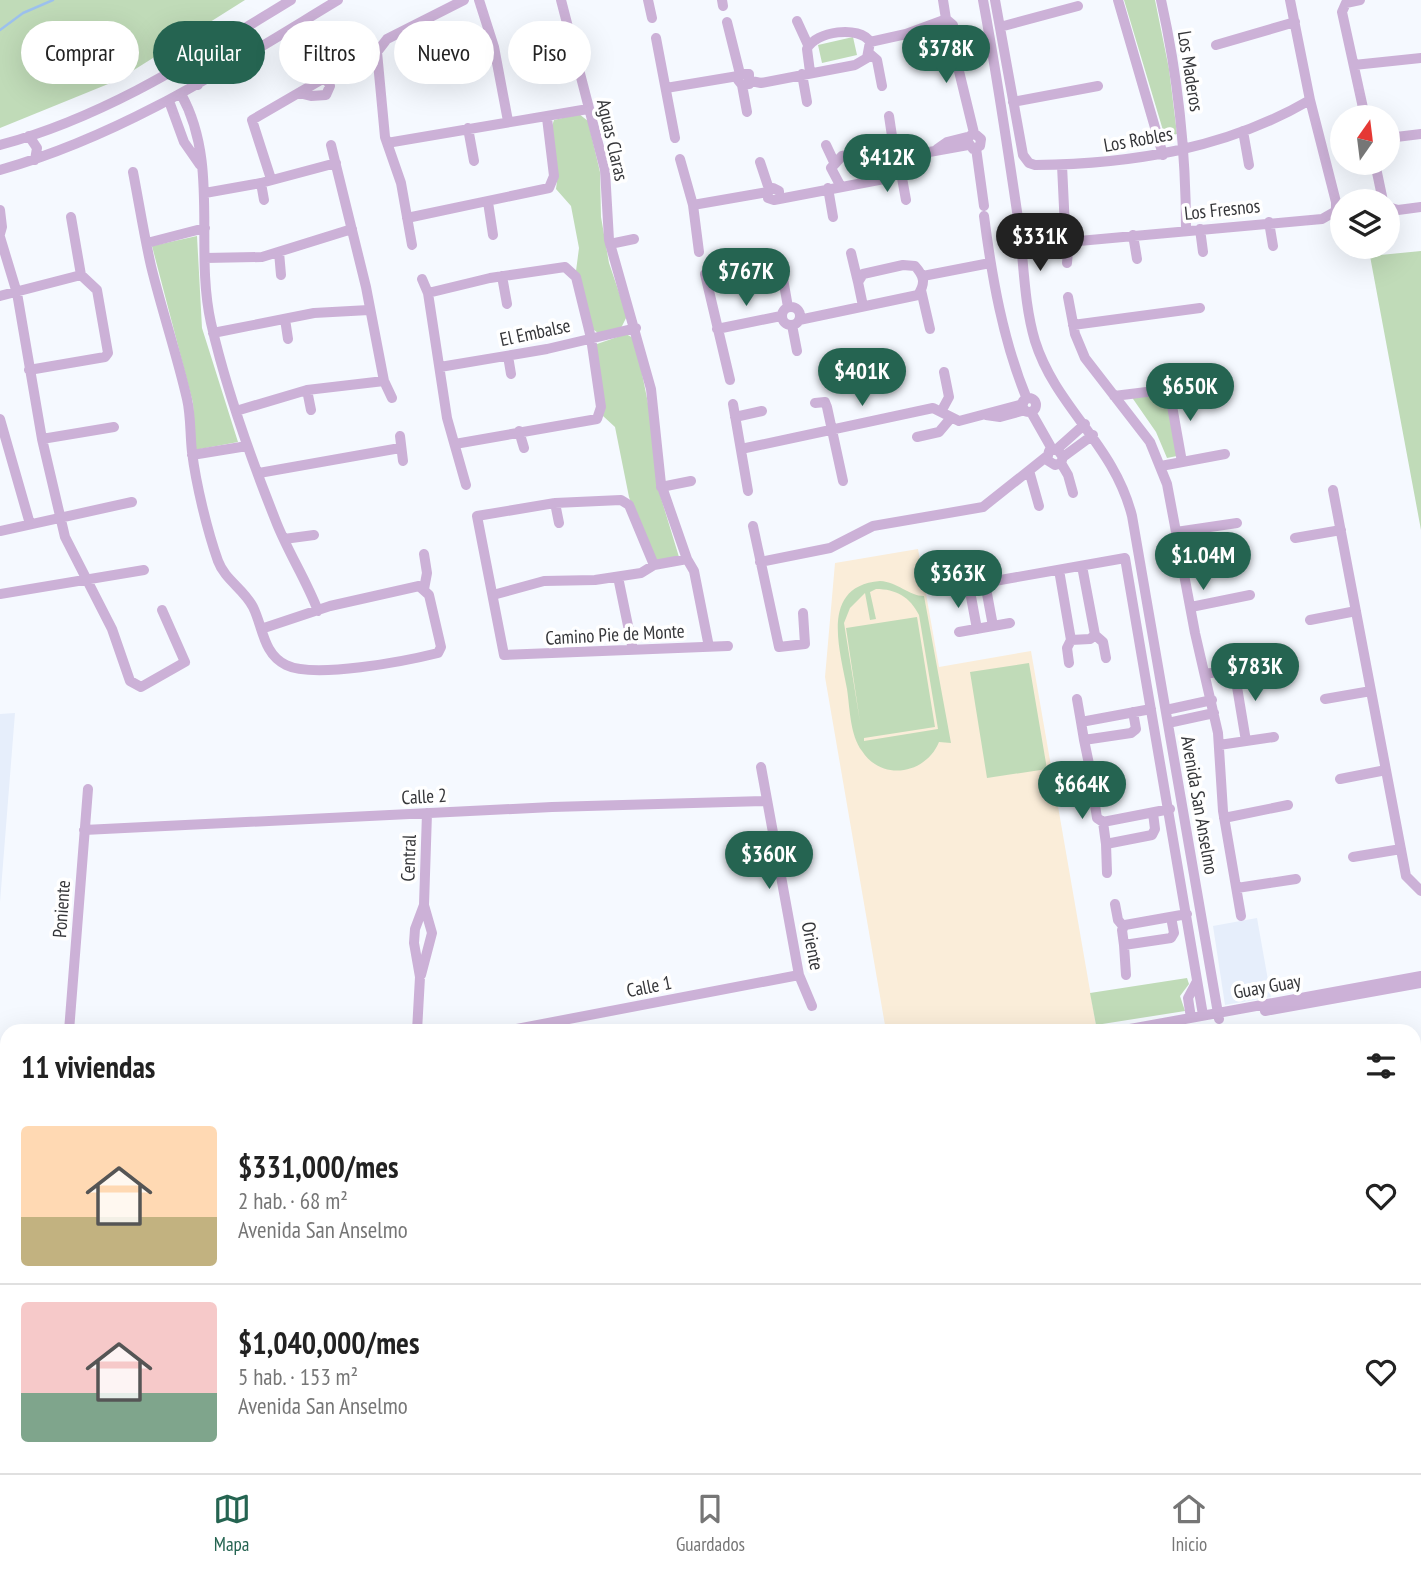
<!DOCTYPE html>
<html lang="es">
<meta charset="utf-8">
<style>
:root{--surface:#fff;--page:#f2f2f2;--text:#222;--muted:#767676;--line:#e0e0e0;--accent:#256451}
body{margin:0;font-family:"PT Sans Narrow",sans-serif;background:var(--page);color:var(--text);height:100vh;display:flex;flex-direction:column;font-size:26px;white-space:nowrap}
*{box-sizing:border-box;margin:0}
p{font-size:23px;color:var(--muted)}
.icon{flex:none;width:38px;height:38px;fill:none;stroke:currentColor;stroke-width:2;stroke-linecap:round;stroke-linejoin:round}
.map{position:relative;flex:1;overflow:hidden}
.sheet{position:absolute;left:0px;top:1024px;width:1421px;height:450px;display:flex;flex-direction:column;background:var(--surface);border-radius:21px 21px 0 0;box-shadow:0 7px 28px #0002}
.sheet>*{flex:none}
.hud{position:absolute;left:21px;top:21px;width:700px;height:63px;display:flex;gap:14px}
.needle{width:46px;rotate:14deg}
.fabs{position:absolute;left:1330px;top:105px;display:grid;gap:14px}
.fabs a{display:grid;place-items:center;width:70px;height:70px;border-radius:50%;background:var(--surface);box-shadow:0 7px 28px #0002;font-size:35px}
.price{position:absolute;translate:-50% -60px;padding:0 16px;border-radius:24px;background:var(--accent);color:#fff;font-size:23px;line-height:46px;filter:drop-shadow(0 2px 4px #0008)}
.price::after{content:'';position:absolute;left:50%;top:42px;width:21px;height:16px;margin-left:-10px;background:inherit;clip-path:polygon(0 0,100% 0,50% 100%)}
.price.selected{background:#222;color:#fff}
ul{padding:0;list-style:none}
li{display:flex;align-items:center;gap:21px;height:175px;padding:0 21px}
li+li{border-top:2px solid var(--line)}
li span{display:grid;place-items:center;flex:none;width:196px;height:140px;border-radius:7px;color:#555}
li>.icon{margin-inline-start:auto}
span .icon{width:84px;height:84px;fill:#fffc;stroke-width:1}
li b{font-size:30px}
h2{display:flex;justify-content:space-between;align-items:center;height:84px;padding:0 21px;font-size:30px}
.tag{padding:0 24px;border-radius:32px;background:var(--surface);box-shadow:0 7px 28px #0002;font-size:24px;line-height:63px}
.tag.selected{background:var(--accent);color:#fff}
.menu{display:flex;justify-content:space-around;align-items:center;height:98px;border-top:2px solid var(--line);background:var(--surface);font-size:19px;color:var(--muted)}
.menu a{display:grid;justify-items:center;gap:4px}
.menu .selected{color:var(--accent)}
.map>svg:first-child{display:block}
</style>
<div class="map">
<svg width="1421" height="1473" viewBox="0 0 1421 1473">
<rect width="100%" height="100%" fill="#f5f9ff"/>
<!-- built -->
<path fill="#e6eefb" d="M15,713L0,902V714Z
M1257,918L1271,997L1225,1005L1213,926Z"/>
<!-- education -->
<path fill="#faedd9" d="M918,549L939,667L1031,651L1096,1025L1065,1031H886L825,677L835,563Z"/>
<!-- green -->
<path fill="#c0dbb8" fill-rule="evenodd" d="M0,0H245L118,80L0,128Z
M1124,0H1155L1169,69L1177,134L1165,137Z
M853,37L857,55L822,63L818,45Z
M579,114L588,121L600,172L601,217L609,263L627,316L621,328L598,333L590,327L576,271L579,248L571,206L556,189L558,173L552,126L554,120Z
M197,236L202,328L238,442L195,450L193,403L152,246Z
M1421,251V530L1370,256Z
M626,334L635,339L651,418L658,488L679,557L652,563L629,497L615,427L603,416L594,350L597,344Z
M1166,393L1177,456L1167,458L1156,432L1131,396Z
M880,581C898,582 909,596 924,596L951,743L939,742C926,774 882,782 862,751C850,735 850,709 847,689C840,650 819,586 880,581ZM876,589C896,589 910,597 919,615L938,729L864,741V738L935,727L917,617L846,628L860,722L844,623L850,608L865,593L870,620L876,619L870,592Z
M1029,663L1047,769L987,778L970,672Z
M1187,978L1189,984L1180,996L1185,1011L1096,1025L1090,993Z
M7,1163V1215L0,1216V1164Z
M282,1466L283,1473H91L90,1467Z"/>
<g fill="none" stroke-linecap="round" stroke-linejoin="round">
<!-- stream -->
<path stroke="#9cc1ed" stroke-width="2.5" d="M0,30L23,13L53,0"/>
<!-- minor -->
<path stroke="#ccb1d7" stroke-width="10" d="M479,0L494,47L508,121
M561,0L605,170L609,240L651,389L661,484L687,559L694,571L709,647
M648,0L652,18
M722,0L723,6
M943,0L946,19L942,26L949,30L953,25L946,19
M983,0C997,75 1008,150 1019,225C1024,264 1024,304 1035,341C1056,408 1114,444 1132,516L1219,1019
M995,0L1023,155L1029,163L1035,165C1131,164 1226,149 1310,100L1290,0
M1118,0L1163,155
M1161,0C1178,76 1186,153 1186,230
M1360,0L1346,3L1342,12L1365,117
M944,20L906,34L945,30
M797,21L808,45
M727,22L740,74L738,80L742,85L749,84V74H740
M413,27L427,76
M1000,27L1078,6
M949,30L974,133L981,139L980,146L973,149L966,139L974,133
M656,38L675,138
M870,42L906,34
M1216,45L1295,22
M870,54L877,60L882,86
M187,63L188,77L198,85
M1354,65L1421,58
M802,74L807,102
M751,81L761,83L855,65L867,58L870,42C860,25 815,31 807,49L810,72
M742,85L747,112
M666,88L738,76
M181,94C220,164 194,247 211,323C226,389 250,456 275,519C287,551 306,579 318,611
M169,101L184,142L200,165
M1013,102L1098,86
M468,128L474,161
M1243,131L1249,165
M29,136L37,148L35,160
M1388,138L1421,134
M387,143L588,109
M0,145C106,117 199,56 291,0
M331,145L366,287L384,381L392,398
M826,145L834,162
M886,148L892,136L889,116
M976,148L984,206
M937,149L947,142L967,137
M896,158L968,145
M680,159L693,205L699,252
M760,162L769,189
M1375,163L1383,201
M1062,165L1065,229L1069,238L1079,241L1322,219L1336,211V202L1310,100
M0,170C124,135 229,66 338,0
M895,170L902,178L906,200
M133,172C139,203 144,235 151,266C162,311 177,355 187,399C191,416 190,435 192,452C196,484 207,530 218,561C225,580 244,589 253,607C263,627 263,654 286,665C314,679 406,661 438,653L441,647L429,595L419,586L330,606L261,629
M271,179L252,120L326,77L330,86L326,95L311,96L299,93
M261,183L264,200
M828,188L833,217
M768,192V198L774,200L884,179L892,176L896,158L886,148L842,156L831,168L840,185
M205,193L261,183L336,163
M488,202L493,235
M693,205L768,192L773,188L779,191V198
M1388,207L1398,210L1421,207
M0,210L2,227L0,234
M1336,211L1342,222
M984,216C992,278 1003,341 1027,399
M407,218L549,188L554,176L547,118
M1269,222L1273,246
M1200,229L1203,252
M1133,235L1137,259
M0,237L17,293L42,439L65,537L112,629L130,681L141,687L185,662L162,610
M147,243L205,228
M610,244L634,239
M412,245L401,183L385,137L377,52L387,39L464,0
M279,252L281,275
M851,253L858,282
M205,258L262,257L352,229
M1067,263L1069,238
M782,273L788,307
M705,274L730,380
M502,276L507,304
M923,276L990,263
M422,279L428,293L447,418L466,485
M921,290L930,329
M428,293L490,278L565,267L576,277L591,338L601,407L597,419L455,444
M0,296L81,275L71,217
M1068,297L1075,334L1085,358L1150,442L1167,484L1195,633L1218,733L1223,811L1241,916
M782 316a9 9 0 1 1 18 0a9 9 0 1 1-18 0Z
M285,319L288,339
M799,320L918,295C926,283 924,276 915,266L903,265L863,274L858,282L863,306
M792,325L797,351
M1073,325L1200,308
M717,329L781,316
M213,333L314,313L369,310
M508,356L511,374
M440,367L547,349L636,328
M29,370L105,357L108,353L97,290L81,275
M1169,389L1182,462
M307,390L311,410
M1114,396L1212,384
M1022 405a7 7 0 1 1 14 0a7 7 0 1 1-14 0Z
M815,403L825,402L827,407L843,481
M733,404L748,491
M942,410L949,397L944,372
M236,411L307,390L384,381
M1031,412L1052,449
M986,415L1000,417L1025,410
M735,417L762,411
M0,419L30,524
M519,431L524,448
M400,436L403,461
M917,437L939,432L950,419
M42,439L114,427
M741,449L933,408L959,421L1023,404
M1057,449L1063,457L1061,463L1055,465L1047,460L1049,451L1057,449L1085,424
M192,455L247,446
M1063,457L1093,435
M1061,463L1068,475L1073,493
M1161,466L1225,454
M259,473L400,448
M1030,474L1039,506
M661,487L691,481
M1333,490L1406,876L1421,891
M555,503L559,523
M753,526L779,647L805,644L803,613
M0,531L132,502
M1176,532L1237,523
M1295,538L1341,530
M284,539L314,535
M424,554L427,573L424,589
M760,562L830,548L873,526L983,507L1046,457
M654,565L629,505L621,500L555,503L477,516L504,655L728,646
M1082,566L1095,635L1103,642L1106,658
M1059,570L1071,640L1067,648L1069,663
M618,577L633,650
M985,583L993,626
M969,586L977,629
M944,590L1125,558L1203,1015
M0,594L144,570
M493,595L544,581L595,580L641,573L654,565L687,559
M1191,607L1250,595
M1310,620L1356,611
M959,632L1010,623
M1071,640L1090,639L1095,635
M1234,669L1246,741
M1205,674L1266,664
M1077,699L1081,722
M1325,699L1371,691
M1166,710L1212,700
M1133,712L1136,729L1131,733L1084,740L1081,722L1151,709
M1168,723L1214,713
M1084,740L1089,764
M1219,745L1274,737
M761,767L799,975L812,1006
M1340,779L1386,770
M1093,792L1097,818L1103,822
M1153,813L1155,829L1152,835L1106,844L1103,822L1170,809
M1224,818L1288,805
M84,830L552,807L766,801
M1106,844L1107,873
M1353,857L1401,849
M1237,888L1296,879
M1115,904L1118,920L1123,926
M1171,917L1174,933L1171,938L1124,945L1122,930L1125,925L1187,914
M1124,945L1126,975
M421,975L432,933L424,905
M1265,1011L1421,983
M1191,1018L1188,998L1196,983
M69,1031L88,789
M417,1031L420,977L414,943L415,929L424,905L427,813
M506,1031L799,975
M1119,1031L1421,976
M1414,1099L1421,1098
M0,1233L7,1231
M1414,1266L1421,1260
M0,1330L7,1328
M1414,1434H1421
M409,1466L410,1473
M418,1466L424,1473
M640,1466L642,1473
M1118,1466L1119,1473
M1245,1466L1246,1473
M1398,1466L1400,1473
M595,1473L611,1470L627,1473
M697,1473L699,1466
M1190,1473L1227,1466"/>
</g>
<g text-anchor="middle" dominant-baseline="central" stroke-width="7" stroke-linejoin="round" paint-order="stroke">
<!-- street labels -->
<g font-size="19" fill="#353639" stroke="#fff">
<text transform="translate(1191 71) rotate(81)">Los Maderos</text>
<text transform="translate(1138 139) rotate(-10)">Los Robles</text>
<text transform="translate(613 140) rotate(77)">Aguas Claras</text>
<text transform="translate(1222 209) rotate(-6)">Los Fresnos</text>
<text transform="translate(535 332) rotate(-12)">El Embalse</text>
<text transform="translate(615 634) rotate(-3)">Camino Pie de Monte</text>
<text transform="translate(424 796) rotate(-3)">Calle 2</text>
<text transform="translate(1200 805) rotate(80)">Avenida San Anselmo</text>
<text transform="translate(408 858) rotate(-88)">Central</text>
<text transform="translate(61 909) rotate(-86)">Poniente</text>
<text transform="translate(813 946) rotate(79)">Oriente</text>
<text transform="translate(649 986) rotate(-11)">Calle 1</text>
<text transform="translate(1267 986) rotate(-10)">Guay Guay</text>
</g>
</g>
</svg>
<div class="fabs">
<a><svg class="needle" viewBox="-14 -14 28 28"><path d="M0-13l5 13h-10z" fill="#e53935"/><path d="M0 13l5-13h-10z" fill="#767676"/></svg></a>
<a><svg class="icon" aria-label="layers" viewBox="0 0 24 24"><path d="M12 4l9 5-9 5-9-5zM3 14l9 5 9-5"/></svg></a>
</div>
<b class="price" style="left:946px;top:85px">$378K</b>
<b class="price" style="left:887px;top:194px">$412K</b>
<b class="price selected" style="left:1040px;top:273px">$331K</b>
<b class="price" style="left:746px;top:308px">$767K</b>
<b class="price" style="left:862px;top:408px">$401K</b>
<b class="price" style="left:1190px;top:423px">$650K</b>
<b class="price" style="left:1203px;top:592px">$1.04M</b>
<b class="price" style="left:958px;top:610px">$363K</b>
<b class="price" style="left:1255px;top:703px">$783K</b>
<b class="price" style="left:1082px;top:821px">$664K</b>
<b class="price" style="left:769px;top:891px">$360K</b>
<div class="hud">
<a class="tag">Comprar</a>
<a class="tag selected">Alquilar</a>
<a class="tag">Filtros</a>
<a class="tag">Nuevo</a>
<a class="tag">Piso</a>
</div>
<section class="sheet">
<h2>11 viviendas<svg class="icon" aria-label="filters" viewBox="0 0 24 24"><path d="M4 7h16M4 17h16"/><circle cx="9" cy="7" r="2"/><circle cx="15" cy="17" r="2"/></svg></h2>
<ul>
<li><span style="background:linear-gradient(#ffd9b3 65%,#c2b280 0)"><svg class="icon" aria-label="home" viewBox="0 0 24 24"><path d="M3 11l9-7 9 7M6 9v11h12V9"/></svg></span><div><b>$331,000/mes</b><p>2 hab. · 68 m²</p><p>Avenida San Anselmo</p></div><svg class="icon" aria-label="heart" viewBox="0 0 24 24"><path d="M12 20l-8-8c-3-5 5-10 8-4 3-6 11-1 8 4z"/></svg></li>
<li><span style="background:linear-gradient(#f6c9c9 65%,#7fa58c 0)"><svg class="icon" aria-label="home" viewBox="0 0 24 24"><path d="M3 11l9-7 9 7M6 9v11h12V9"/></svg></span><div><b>$1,040,000/mes</b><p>5 hab. · 153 m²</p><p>Avenida San Anselmo</p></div><svg class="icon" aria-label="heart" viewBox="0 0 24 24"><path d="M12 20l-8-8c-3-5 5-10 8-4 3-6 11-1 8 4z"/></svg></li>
</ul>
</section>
</div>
<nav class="menu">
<a class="selected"><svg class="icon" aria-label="map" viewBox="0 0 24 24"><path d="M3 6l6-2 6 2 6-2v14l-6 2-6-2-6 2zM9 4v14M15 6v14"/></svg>Mapa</a>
<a><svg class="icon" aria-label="saved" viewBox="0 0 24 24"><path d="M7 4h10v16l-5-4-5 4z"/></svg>Guardados</a>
<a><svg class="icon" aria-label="home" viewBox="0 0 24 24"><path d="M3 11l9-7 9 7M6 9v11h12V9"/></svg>Inicio</a>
</nav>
